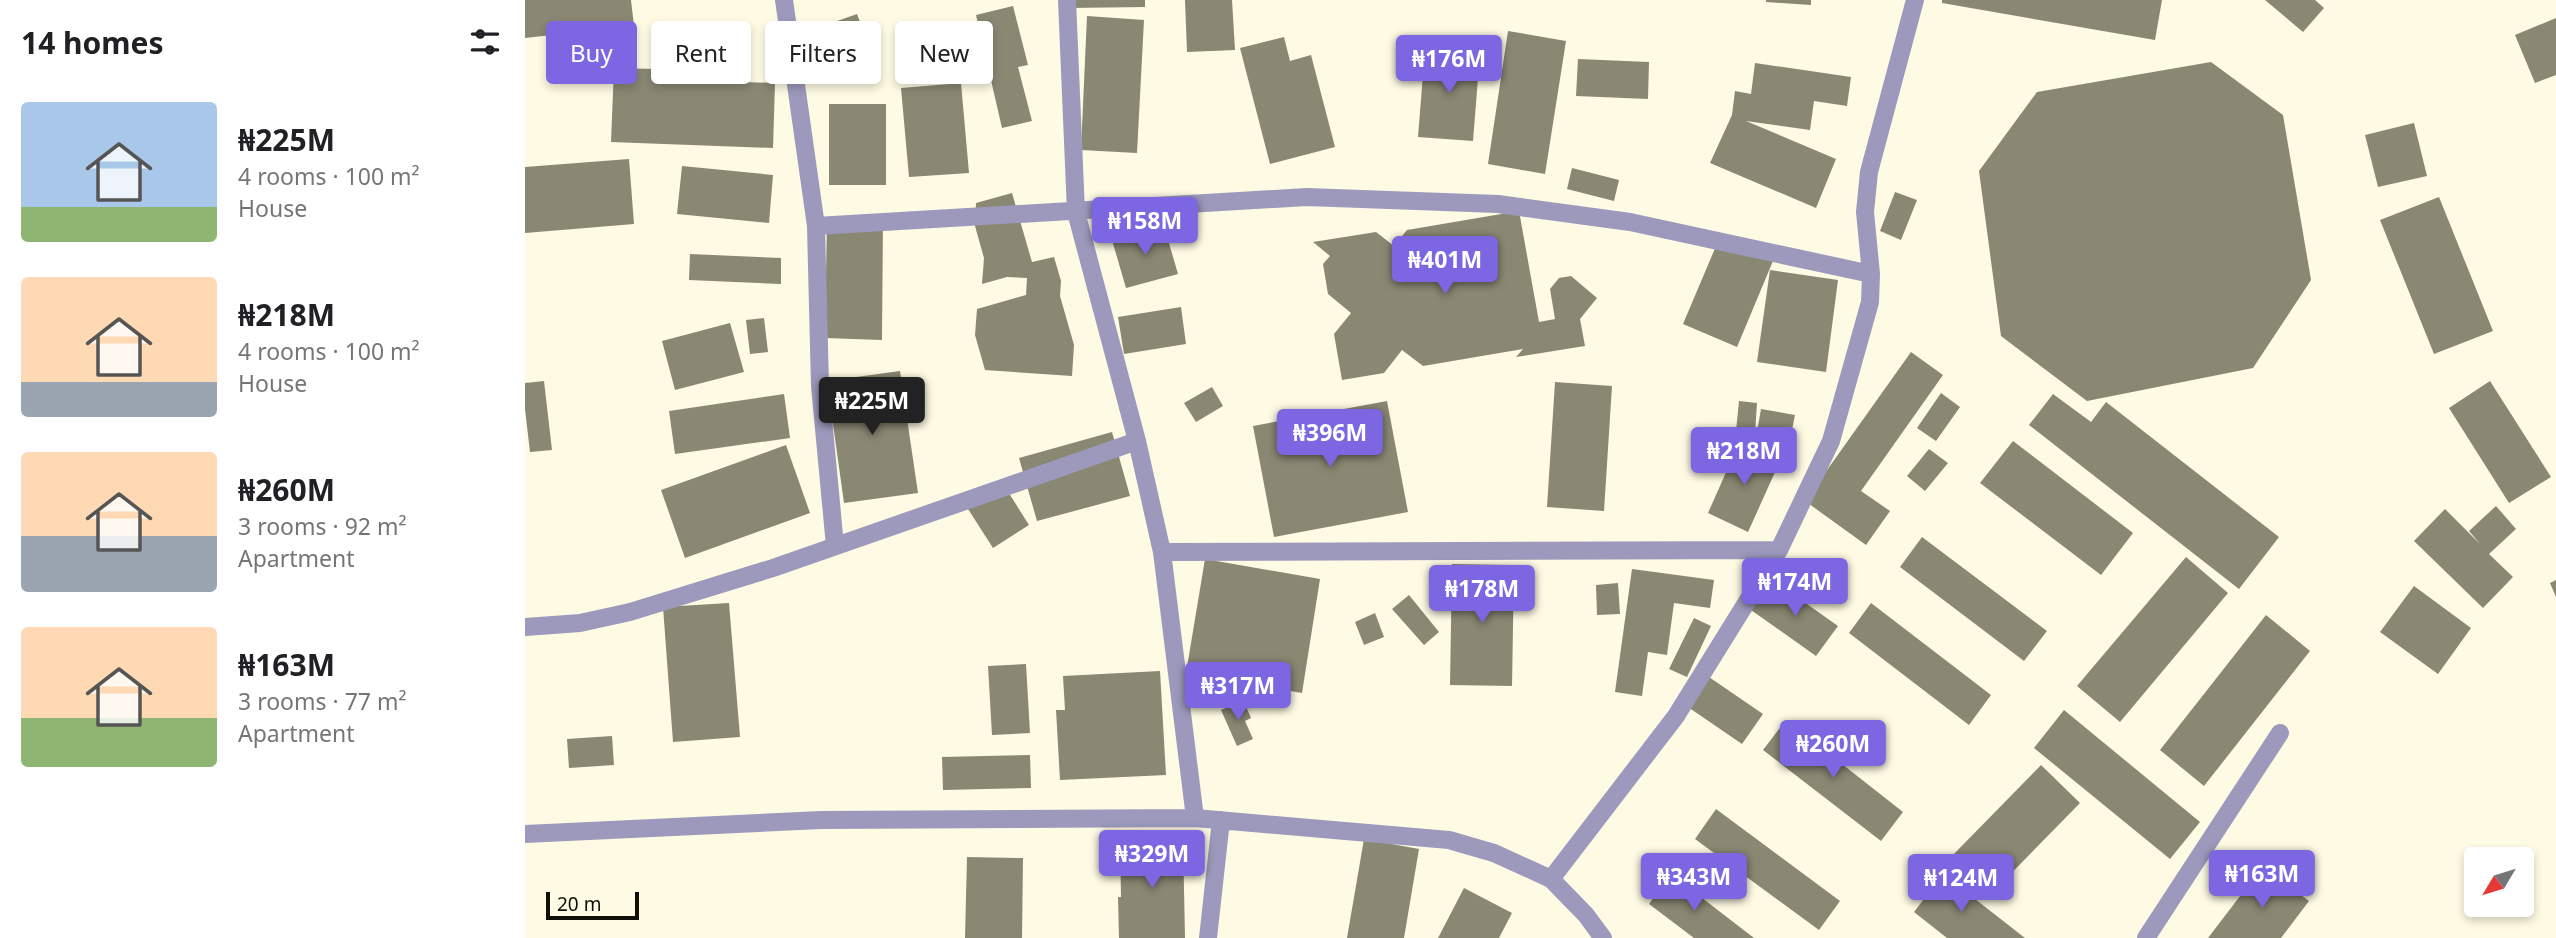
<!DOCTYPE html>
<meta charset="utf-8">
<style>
:root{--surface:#fff;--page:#f6f6f6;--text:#202124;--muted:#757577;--accent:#7c66e1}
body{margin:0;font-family:"Noto Sans",sans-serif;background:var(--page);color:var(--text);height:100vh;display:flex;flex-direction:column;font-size:26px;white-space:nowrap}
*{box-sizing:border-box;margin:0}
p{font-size:23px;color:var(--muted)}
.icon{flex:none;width:38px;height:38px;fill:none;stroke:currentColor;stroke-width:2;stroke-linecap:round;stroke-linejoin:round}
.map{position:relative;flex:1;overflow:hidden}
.side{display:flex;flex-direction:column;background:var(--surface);width:525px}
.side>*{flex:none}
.banner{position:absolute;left:21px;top:21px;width:665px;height:63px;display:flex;gap:14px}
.needle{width:46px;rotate:232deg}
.buttons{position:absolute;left:1939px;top:847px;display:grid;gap:14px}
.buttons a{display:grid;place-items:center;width:70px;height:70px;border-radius:7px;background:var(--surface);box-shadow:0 4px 10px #0003;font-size:35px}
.scale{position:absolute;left:21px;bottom:18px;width:93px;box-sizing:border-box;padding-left:7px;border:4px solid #100f07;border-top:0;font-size:19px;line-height:24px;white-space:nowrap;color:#100f07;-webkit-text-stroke:5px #fefae4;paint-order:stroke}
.price{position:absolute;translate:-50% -60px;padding:0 16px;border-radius:7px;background:var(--accent);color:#fff;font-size:23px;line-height:46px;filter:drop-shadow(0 2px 4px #0008)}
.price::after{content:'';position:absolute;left:50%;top:42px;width:21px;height:16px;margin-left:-10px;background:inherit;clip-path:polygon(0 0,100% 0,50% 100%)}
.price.selected{background:#222;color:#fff}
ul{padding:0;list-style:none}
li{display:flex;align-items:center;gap:21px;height:175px;padding:0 21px}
li span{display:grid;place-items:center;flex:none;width:196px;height:140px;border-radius:7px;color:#555}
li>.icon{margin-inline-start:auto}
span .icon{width:84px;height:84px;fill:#fffc;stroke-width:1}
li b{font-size:30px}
h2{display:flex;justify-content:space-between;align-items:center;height:84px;padding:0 21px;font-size:30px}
.tag{padding:0 24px;border-radius:7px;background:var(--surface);box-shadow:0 4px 10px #0003;font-size:24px;line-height:63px}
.tag.selected{background:var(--accent);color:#fff}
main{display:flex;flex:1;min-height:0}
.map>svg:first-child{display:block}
</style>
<main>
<section class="side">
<h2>14 homes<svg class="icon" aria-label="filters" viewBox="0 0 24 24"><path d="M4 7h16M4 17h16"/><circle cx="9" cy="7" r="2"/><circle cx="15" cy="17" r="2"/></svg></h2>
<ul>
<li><span style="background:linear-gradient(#a9c7e8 75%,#8fb573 0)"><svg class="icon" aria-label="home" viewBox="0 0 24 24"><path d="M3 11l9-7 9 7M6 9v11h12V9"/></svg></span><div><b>₦225M</b><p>4 rooms · 100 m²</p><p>House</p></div></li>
<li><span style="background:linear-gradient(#ffd9b3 75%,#9aa5b1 0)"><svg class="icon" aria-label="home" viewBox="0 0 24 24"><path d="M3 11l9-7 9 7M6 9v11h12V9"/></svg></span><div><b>₦218M</b><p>4 rooms · 100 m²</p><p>House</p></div></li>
<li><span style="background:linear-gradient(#ffd9b3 60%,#9aa5b1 0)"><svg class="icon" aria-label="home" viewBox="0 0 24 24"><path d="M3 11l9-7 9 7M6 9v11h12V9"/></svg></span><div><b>₦260M</b><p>3 rooms · 92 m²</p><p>Apartment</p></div></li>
<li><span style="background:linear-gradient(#ffd9b3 65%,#8fb573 0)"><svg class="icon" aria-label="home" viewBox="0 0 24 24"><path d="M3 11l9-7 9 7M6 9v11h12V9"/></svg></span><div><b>₦163M</b><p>3 rooms · 77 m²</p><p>Apartment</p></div></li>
</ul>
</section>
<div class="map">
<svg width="2031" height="938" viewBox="0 0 2031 938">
<rect width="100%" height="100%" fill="#fefae4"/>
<!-- building -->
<path fill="#8a8773" d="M0,0H106L109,26L0,38Z
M544,0H620V7L544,8Z
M660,0H707L710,50L662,52Z
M1241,0H1286V5L1241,2Z
M1417,0H1637L1630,40L1417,3Z
M1740,0H1790L1799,8L1778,32Z
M488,6L503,65L493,67L507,121L477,128L451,15Z
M332,14L342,41L280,64L270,36Z
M562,16L619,20L612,153L556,150Z
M2031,18V75L2010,83L1990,35Z
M983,31L1041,41L1020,174L963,164Z
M759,37L765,61L786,55L810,147L745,164L715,48Z
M900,49L955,53L948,141L893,137Z
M1053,59L1124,62L1123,99L1051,96Z
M1686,62L1758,115L1786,280L1728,368L1562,401L1476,336L1454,171L1512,92Z
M1230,63L1326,77L1322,106L1289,101L1285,130L1221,121L1311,159L1291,208L1185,163L1207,115L1210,91L1226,94Z
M89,68L132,69V79L250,83L248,148L86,142Z
M436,83L444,173L384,177L376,88Z
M304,104H361V185H304Z
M1889,123L1902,176L1853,187L1840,135Z
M104,159L109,224L0,233V167Z
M157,166L248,175L244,223L152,214Z
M1047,168L1094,180L1089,201L1042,189Z
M1370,192L1392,200L1376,240L1355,231Z
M487,193L507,262L529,257L536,281L535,296L549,345L547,376L460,370L450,335L452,309L501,295L502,278L482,277L457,284L459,258L450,226L451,203Z
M1914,197L1968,331L1909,354L1855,220Z
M994,211L1014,322L1030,319L1025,289L1034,278L1046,276L1072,298L1055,319L1060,346L991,357L998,349L898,366L877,350L859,373L817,380L809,334L826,313L803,294L798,264L805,256L788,242L851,232L869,246L882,230Z
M302,218L358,219L357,340L300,338Z
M639,226L653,274L601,288L587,240Z
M1194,239L1248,261L1212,347L1158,324Z
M165,254L256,258V284L164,280Z
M1245,270L1313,280L1301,372L1232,362Z
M656,307L661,344L599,354L593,317Z
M239,318L243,352L225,354L221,320Z
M205,323L219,372L150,390L137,341Z
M1386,352L1418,375L1336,491L1365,511L1341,545L1280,501Z
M375,371L393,493L319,503L302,381Z
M19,381L27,450L5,452L0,409V383Z
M1965,381L2026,477L1984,503L1924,408Z
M1030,382L1087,386L1079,511L1022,507Z
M687,387L698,406L671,422L659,403Z
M1416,393L1435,407L1411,441L1392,428Z
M259,394L265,438L150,454L144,411Z
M1528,394L1566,422L1581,402L1754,537L1714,589L1504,425Z
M862,401L883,512L749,537L728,426Z
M1214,401L1232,403L1230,433L1211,431Z
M1236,409L1270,415L1263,450L1230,444Z
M587,432L605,496L512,521L494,458Z
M1488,441L1608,533L1576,575L1455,483Z
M1214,443L1255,461L1223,532L1183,513Z
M261,445L285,513L160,558L136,490Z
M1404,449L1423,463L1400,491L1382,476Z
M480,487L504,525L468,548L443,509Z
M1971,506L1991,529L1964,554L1988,577L1958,608L1889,541L1920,509L1955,544L1944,531Z
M1397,537L1522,631L1499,661L1375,567Z
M1661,557L1703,593L1595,722L1552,686Z
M680,559L795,579L777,693L661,673Z
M927,564L989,565L987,686L925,685Z
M1107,569L1189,580L1185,608L1149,603L1142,655L1123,652L1117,696L1090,692Z
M1248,580L1313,626L1291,656L1226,610Z
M2031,580V597L2025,583Z
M1093,583L1095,614L1072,615L1071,585Z
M1889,586L1946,628L1913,674L1855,632Z
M884,595L914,632L899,645L867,609Z
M204,603L215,737L148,742L138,607Z
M1346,603L1466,695L1444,725L1324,633Z
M850,613L859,637L839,645L830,622Z
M1741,615L1785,651L1679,786L1635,750Z
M1169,618L1186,626L1162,677L1144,669Z
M501,664L505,733L467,735L463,666Z
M635,671L641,775L535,780L531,710H540L538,676Z
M1181,675L1238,714L1217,744L1160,705Z
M718,700L726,718L720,721L728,739L712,746L696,710Z
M1539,710L1675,822L1645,859L1509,748Z
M1261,720L1378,812L1356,841L1238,750Z
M87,736L89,765L44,768L42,739Z
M505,755L506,788L418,790L417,757Z
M1516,765L1555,803L1464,896L1425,858Z
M1191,809L1315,901L1294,930L1170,839Z
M839,839L894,849L879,938H822Z
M658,840L660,938H594L593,897H596L595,842Z
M442,857L498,858L497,938H440Z
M1738,866L1784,901L1756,938H1683Z
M1146,874L1229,938H1169L1124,904Z
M1418,874L1500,938H1422L1389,912Z
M939,888L987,913L974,938H913Z"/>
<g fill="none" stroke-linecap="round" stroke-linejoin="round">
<!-- minor -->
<path stroke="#9c99bc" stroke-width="18" d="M259,0L291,226L295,386L310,546
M542,0L551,212L612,441L637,552L670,818
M291,226L782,197L973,204L1105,222L1346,274
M637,552L1254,550
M0,627L55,623L105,612L248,568L612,441
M0,834L296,820L670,818L924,840L969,853L1026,879L1061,915L1078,938
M1026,879L1151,716L1254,550L1306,441L1345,302L1346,274L1340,212L1344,172L1390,0
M683,938L696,820
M1621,938L1755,733"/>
</g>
</svg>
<div class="buttons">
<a><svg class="needle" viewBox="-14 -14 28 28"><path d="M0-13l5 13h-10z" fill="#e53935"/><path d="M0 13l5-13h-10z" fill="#757577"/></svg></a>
</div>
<div class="scale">20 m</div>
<b class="price" style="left:924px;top:95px">₦176M</b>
<b class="price" style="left:620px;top:257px">₦158M</b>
<b class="price" style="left:920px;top:296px">₦401M</b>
<b class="price selected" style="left:347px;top:437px">₦225M</b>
<b class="price" style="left:805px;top:469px">₦396M</b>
<b class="price" style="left:1219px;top:487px">₦218M</b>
<b class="price" style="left:1270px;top:618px">₦174M</b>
<b class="price" style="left:957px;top:625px">₦178M</b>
<b class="price" style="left:713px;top:722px">₦317M</b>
<b class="price" style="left:1308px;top:780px">₦260M</b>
<b class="price" style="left:627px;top:890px">₦329M</b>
<b class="price" style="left:1737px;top:910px">₦163M</b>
<b class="price" style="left:1169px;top:913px">₦343M</b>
<b class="price" style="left:1436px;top:914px">₦124M</b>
<div class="banner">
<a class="tag selected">Buy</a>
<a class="tag">Rent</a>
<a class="tag">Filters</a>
<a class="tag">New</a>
</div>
</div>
</main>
